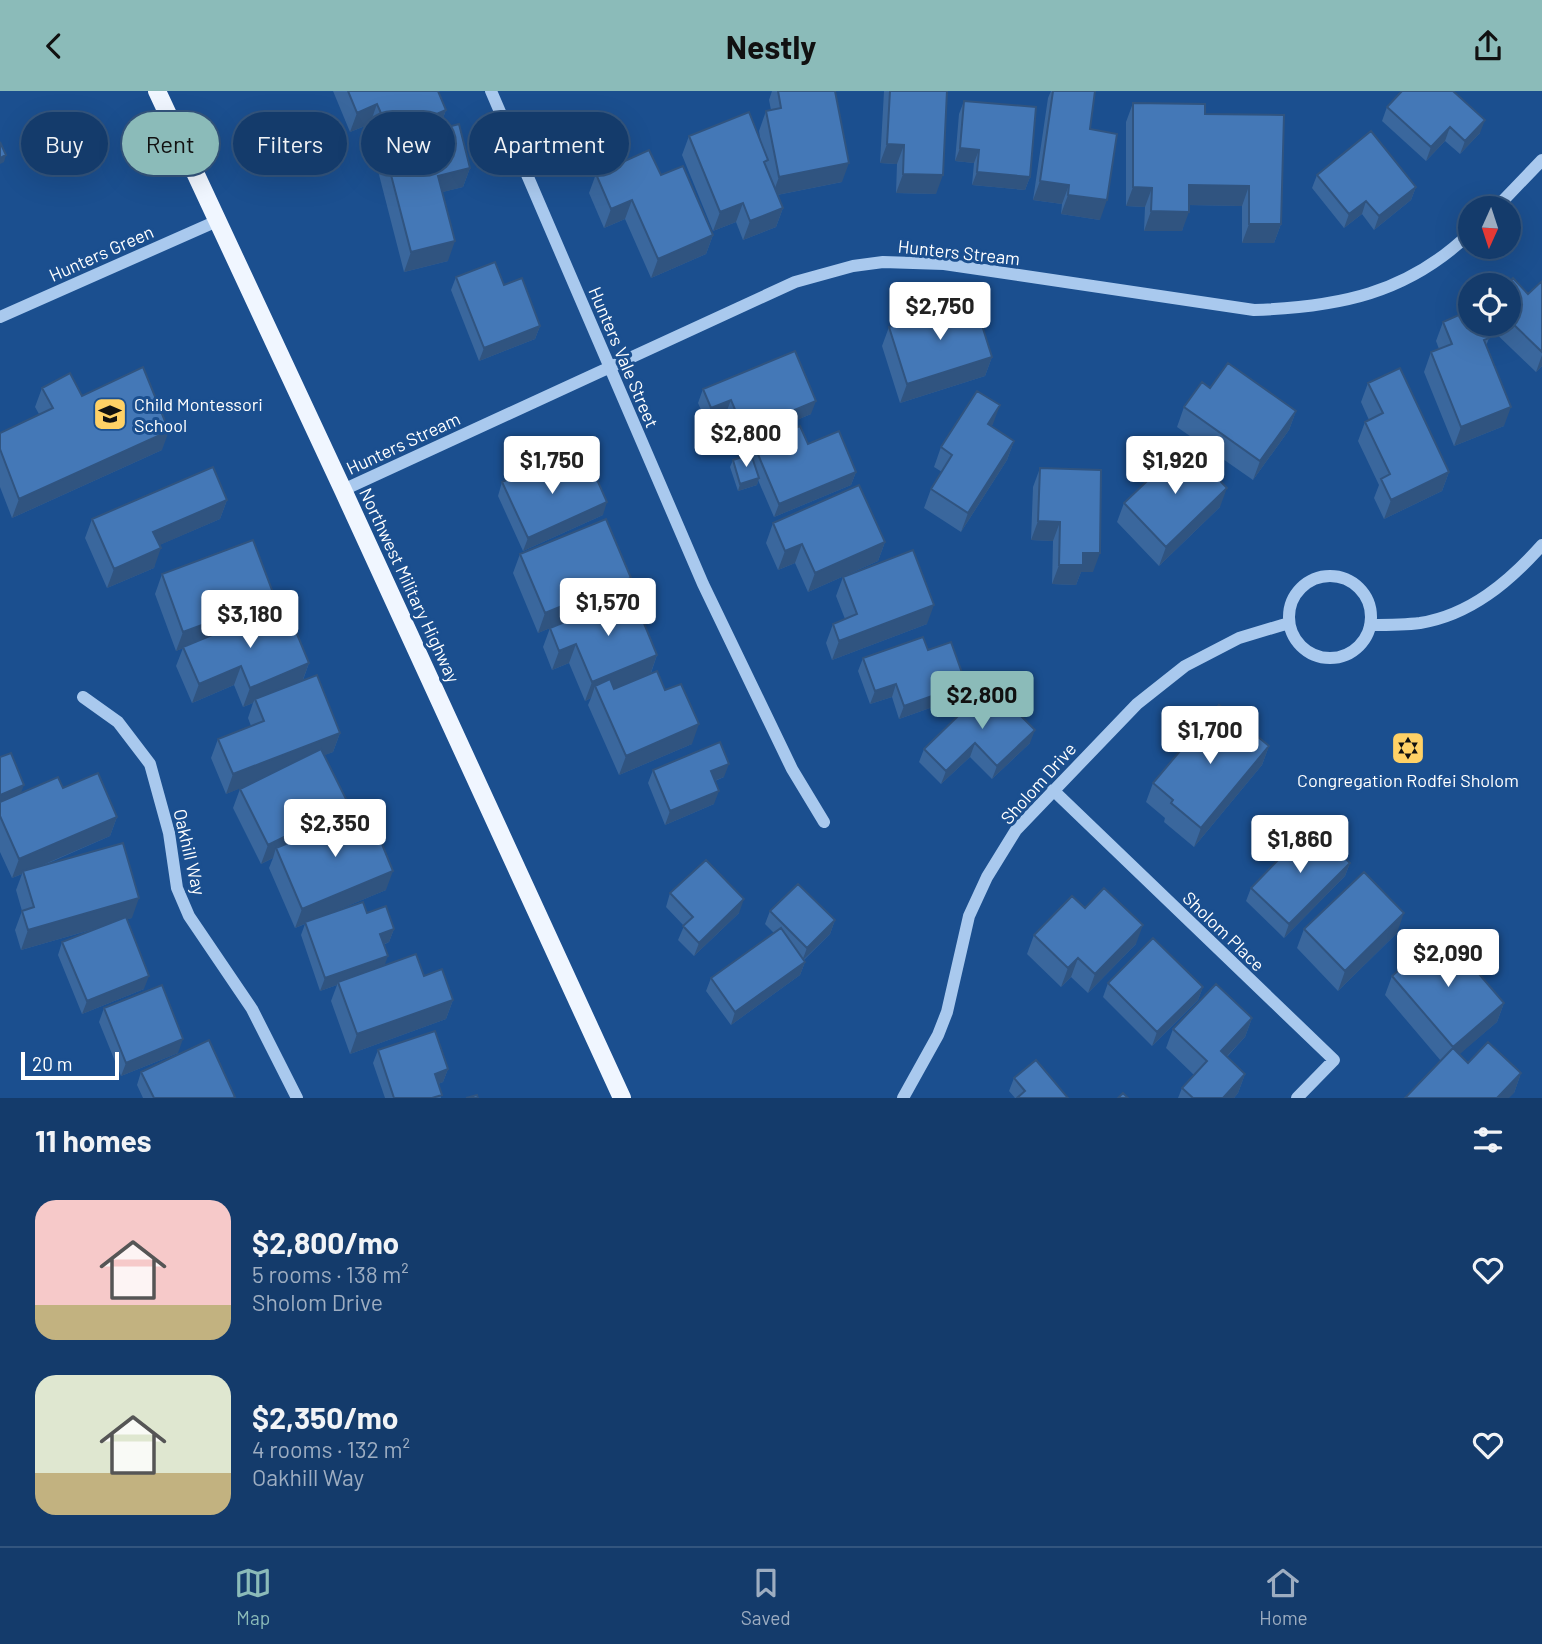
<!DOCTYPE html>
<meta charset="utf-8">
<style>
:root{--surface:#143b6b;--page:#214673;--text:#f1f3f6;--muted:#9dadc1;--line:#33557e;--accent:#8bbbb9}
body{margin:0;font-family:Barlow,sans-serif;background:var(--page);color:var(--text);height:100vh;display:flex;flex-direction:column;font-size:26px;white-space:nowrap}
*{box-sizing:border-box;margin:0}
p{font-size:23px;color:var(--muted)}
.icon{flex:none;width:38px;height:38px;fill:none;stroke:currentColor;stroke-width:2;stroke-linecap:round;stroke-linejoin:round}
.map{position:relative;height:1007px;overflow:hidden}
.side{display:flex;flex-direction:column;background:var(--surface);flex:1}
.side>*{flex:none}
.guide{position:absolute;left:21px;top:21px;width:700px;height:63px;display:flex;gap:14px}
.needle{width:46px;rotate:183deg}
.tools{position:absolute;left:1458px;top:105px;display:grid;gap:14px}
.tools a{display:grid;place-items:center;width:63px;height:63px;border-radius:50%;background:var(--surface);box-shadow:0 7px 28px #0002,0 0 0 2px var(--line);font-size:35px}
.scale{position:absolute;left:21px;bottom:18px;width:98px;box-sizing:border-box;padding-left:7px;border:4px solid #fff;border-top:0;font-size:19px;line-height:24px;white-space:nowrap;color:#fff;-webkit-text-stroke:5px #1b4f8f;paint-order:stroke}
.price{position:absolute;translate:-50% -60px;padding:0 16px;border-radius:7px;background:#fff;color:#222;font-size:23px;line-height:46px;filter:drop-shadow(0 2px 4px #0008)}
.price::after{content:'';position:absolute;left:50%;top:42px;width:21px;height:16px;margin-left:-10px;background:inherit;clip-path:polygon(0 0,100% 0,50% 100%)}
.price.current{background:var(--accent);color:#111}
ul{padding:0;list-style:none}
li{display:flex;align-items:center;gap:21px;height:175px;padding:0 35px}
li span{display:grid;place-items:center;flex:none;width:196px;height:140px;border-radius:21px;color:#555}
li>.icon{margin-inline-start:auto}
span .icon{width:84px;height:84px;fill:#fffc;stroke-width:1}
li b{font-size:30px}
h2{display:flex;justify-content:space-between;align-items:center;height:84px;padding:0 35px;font-size:30px}
.tag{padding:0 24px;border-radius:32px;background:var(--surface);box-shadow:0 7px 28px #0002,0 0 0 2px var(--line);font-size:24px;line-height:63px}
.tag.current{background:var(--accent);color:#111}
header{display:flex;justify-content:space-between;align-items:center;height:91px;padding:0 35px;background:var(--accent);color:#111;font-size:32px;font-weight:700}
.dock{display:flex;justify-content:space-around;align-items:center;height:98px;border-top:2px solid var(--line);background:var(--surface);font-size:19px;color:var(--muted)}
.dock a{display:grid;justify-items:center;gap:4px}
.dock .current{color:var(--accent)}
.map>svg:first-child{display:block}
</style>
<header><svg class="icon" aria-label="back" viewBox="0 0 24 24"><path d="M15 5l-7 7 7 7"/></svg>Nestly<svg class="icon" aria-label="share" viewBox="0 0 24 24"><path d="M12 15V3M7 8l5-5 5 5M5 13v7h14v-7"/></svg></header>
<div class="map">
<svg width="1542" height="1007" viewBox="0 0 1542 1007">
<rect width="100%" height="100%" fill="#1b4f8f"/>
<g fill="none" stroke-linecap="round" stroke-linejoin="round">
<!-- minor -->
<path stroke="#a9c9ee" stroke-width="12" d="M491,0L703,493L792,678L824,731
M1496,117L1542,69
M0,226L217,130
M343,399L795,191L853,175L883,171L944,173L1254,219C1338,216 1407,203 1470,142
M1289 526a41 41 0 1 1 82 0a41 41 0 1 1-82 0Z
M1370,534C1386,534 1404,534 1420,532C1470,524 1509,491 1542,454
M83,606L118,631L150,673L169,742L177,797L189,825L252,918L297,1007
M1053,699L1334,969L1297,1007
M903,1007L938,944L947,921L969,825L987,786L1016,739L1137,613L1185,575L1239,547L1289,532"/>
<!-- major -->
<path stroke="#f0f6ff" stroke-width="18" d="M157,0L343,399L622,1007"/>
</g>
<!-- wall -->
<path fill="#3a679d" d="M333,0H438L446,19L439,38L470,77L463,96L442,101L448,170L404,181L376,72L381,58L370,33L350,41Z
M772,0H835L842,91L777,104L783,117L776,136L743,149L736,131L713,140L682,64L689,45L761,52L759,40L766,20L771,19L769,9Z
M884,0H947L936,103L896,102L897,73L880,72Z
M1051,0H1095L1090,38L1100,129L1061,123L1062,113L1033,109L1048,7Z
M964,10L1030,86L1025,99L972,94L974,72L955,70L959,23Z
M1133,12L1205,23L1281,133L1274,152H1242V115L1189,114L1182,140H1144L1145,116L1126,115V31Z
M1387,16L1480,42L1460,63L1445,50L1426,70L1382,30Z
M596,83L661,84L713,144L706,163L651,187L625,128L604,137L589,102Z
M1317,84L1416,96L1411,109L1374,139L1362,123L1344,137L1312,97Z
M456,186L504,194L540,235L535,248L479,270L451,199Z
M1542,190V275L1536,281L1486,233H1508V194L1528,203Z
M1443,231L1489,247L1486,255L1504,335L1454,355L1424,281L1431,261L1439,258L1436,250Z
M889,236L992,266L985,285L900,312L882,255Z
M1368,292L1449,381L1442,400L1384,428L1374,407L1379,394L1358,350L1365,331L1369,329L1361,311Z
M42,297L82,305L162,359L12,427L0,396V342L39,323L35,316Z
M703,298L811,323L739,353L726,322L706,330L698,312Z
M1184,316L1296,320L1289,339L1253,389L1177,336Z
M993,333L991,335L1014,350L1007,369L961,441L924,417L931,398L942,381L934,376L941,356Z
M808,353L856,381L851,394L774,426L758,389L757,394L738,400L730,376L733,369L750,364L754,354Z
M1040,377L1093,481H1081L1076,494L1052,493L1053,450L1031,449L1033,396Z
M565,388L603,424L523,460L498,405L502,391Z
M227,409L220,428L159,454L154,477L107,497L85,447L92,428Z
M1124,412L1220,416L1159,475L1117,431Z
M773,432L885,451L878,470L808,501L795,472L778,479L766,452Z
M520,463L624,507L657,564L651,582L692,653L619,684L588,614L591,607L585,610L569,572L552,579L543,556L550,537L538,542L513,482Z
M162,483L270,520L309,572L303,589L340,642L333,661L324,664L343,729L386,799L328,823L367,822L394,838L389,851L383,854L384,874L424,885L453,909L446,928L350,963L331,910L337,894L320,900L301,844L305,833L295,837L269,777L273,767L261,773L233,717L240,698L247,694L226,703L211,667L218,648L251,635L248,627L253,612L243,616L234,594L192,612L176,575L183,557L176,560L155,503Z
M843,486L927,533L832,569L826,552L833,533L845,528L836,505Z
M928,559L961,606L899,628L892,606L870,613L858,580L863,567Z
M990,594L1030,652L992,688L970,666L941,693L919,671L924,658Z
M1269,655L1262,674L1194,756L1164,731L1165,727L1146,711L1153,692Z
M0,666L21,702L63,697L117,726L110,745L42,775L132,827L127,828L144,898L82,923L58,864L62,851L101,836L21,859L15,839L22,820L16,799L22,783L12,787L0,761Z
M653,679L724,686L715,690L714,713L665,734L648,692Z
M1350,772L1345,785L1284,847L1246,810L1251,797Z
M670,802L739,822L694,865L678,849L684,835L666,816Z
M1085,817L1136,853L1088,902L1071,886L1061,896L1027,863L1034,844Z
M770,820L835,829L830,843L804,869L805,871L800,884L731,934L706,900L711,887L774,842L765,833Z
M1304,838L1397,842L1338,900L1297,857Z
M1392,885L1504,912L1497,931L1459,963L1468,972L1521,982L1514,1002L1441,970L1385,904Z
M1108,892L1203,896L1198,909L1152,955L1103,906Z
M104,917L178,962L121,985L99,931Z
M1252,927L1245,946L1227,966L1245,983L1238,1002L1234,1007H1178L1182,997L1194,984L1166,957L1173,938Z
M378,959L448,978L443,991L438,993L441,1007H385L373,972Z
M141,981L235,1006V1007H143L137,994Z
M1014,987L1068,1007H1015L1009,1000Z"/>
<!-- shaded-wall -->
<path fill="#305480" d="M377,13L370,33L350,41L357,22Z
M446,19L439,38L384,58L390,43Z
M1485,29L1480,42L1460,63L1465,50Z
M1450,36L1445,50L1426,70L1431,56Z
M887,53L904,54L897,73L880,72Z
M960,57L979,59L974,72L955,70Z
M6,64L4,71L0,73V67Z
M849,72L842,91L772,105L779,86Z
M470,77L463,96L431,104L438,85Z
M977,81L1030,86L1025,99L972,94Z
M903,83L943,84L936,103L896,102Z
M1040,90L1069,94L1062,113L1033,109Z
M1189,94L1249,95L1242,115L1182,114Z
M1133,96L1152,97L1145,116L1126,115Z
M1416,96L1411,109L1374,139L1379,125Z
M1068,104L1107,109L1100,129L1061,123Z
M632,109L625,128L604,137L611,118Z
M1366,110L1362,123L1344,137L1349,123Z
M743,112L736,131L713,140L720,121Z
M783,117L776,136L743,149L750,130Z
M1151,120L1189,121L1182,140H1144Z
M1249,133H1281L1274,152H1242Z
M713,144L706,163L651,187L658,168Z
M455,150L448,170L404,181L411,161Z
M540,235L535,248L479,270L484,257Z
M1542,264V275L1536,281Z
M992,266L985,285L900,312L907,293Z
M731,309L726,322L706,330L711,317Z
M816,310L811,323L739,353L744,340Z
M1000,314L993,333L981,352L988,333Z
M1511,316L1504,335L1454,355L1461,336Z
M1296,320L1289,339L1253,389L1260,370Z
M169,340L162,359L12,427L19,408Z
M1014,350L1007,369L961,441L968,422Z
M856,381L851,394L774,426L779,413Z
M1449,381L1442,400L1384,428L1391,409Z
M759,387L757,394L738,400L740,393Z
M1227,397L1220,416L1159,475L1166,456Z
M227,409L220,428L146,460L153,441Z
M607,411L603,424L523,460L528,447Z
M1038,430L1060,431L1053,450L1031,449Z
M885,451L878,470L808,501L815,482Z
M802,453L795,472L778,479L785,460Z
M161,457L154,477L107,497L114,478Z
M1083,462H1100L1093,481H1081L1076,494L1052,493L1059,474Z
M631,487L624,507L538,542L545,522Z
M275,507L268,526L176,560L183,541Z
M934,514L927,533L832,569L839,550Z
M576,553L569,572L552,579L559,560Z
M657,564L650,584L600,604L595,595L591,607L585,610L592,591Z
M309,572L302,591L255,608L253,612L243,616L250,597Z
M241,575L234,594L192,612L199,593Z
M896,593L892,606L870,613L875,600Z
M966,593L961,606L899,628L904,615Z
M699,633L692,653L619,684L626,665Z
M1035,639L1030,652L992,688L997,675Z
M340,642L333,661L226,703L233,683Z
M975,652L970,666L941,693L946,680Z
M1269,655L1262,674L1194,756L1201,737Z
M729,673L724,686L706,693L711,680Z
M24,694L19,707L0,715V704Z
M719,700L714,713L665,734L670,720Z
M349,714L342,733L276,757L273,767L261,773L268,754Z
M117,726L110,745L24,782L23,780L22,783L12,787L19,768Z
M1350,772L1345,785L1284,847L1289,833Z
M393,780L386,799L295,837L302,818Z
M139,807L132,827L21,859L28,839Z
M744,808L739,822L694,865L699,852Z
M1404,822L1397,842L1338,900L1345,880Z
M835,829L830,843L802,870L807,857Z
M1143,834L1136,853L1088,902L1095,883Z
M394,838L389,851L375,857L380,843Z
M388,865L383,879L338,891L337,894L320,900L325,887Z
M1078,867L1071,886L1061,896L1068,877Z
M805,871L800,884L731,934L735,921Z
M149,885L144,898L82,923L87,910Z
M1203,896L1198,909L1152,955L1157,941Z
M453,909L446,928L350,963L357,943Z
M1504,912L1497,931L1446,975L1453,956Z
M1252,927L1245,946L1214,979L1221,960Z
M183,948L178,962L121,985L126,972Z
M448,978L443,991L430,996L435,983Z
M1521,982L1514,1002L1509,1007H1497Z
M1245,983L1238,1002L1234,1007H1223Z"/>
<!-- building -->
<path fill="#4478b7" stroke="#305480" stroke-width="2" d="M348,0H438L446,19L390,43L377,13L357,22Z
M778,0H835L849,72L779,86L766,20L781,17Z
M890,0H947L943,84L903,83L904,54L887,53Z
M1053,0H1095L1090,38L1117,43L1107,109L1068,104L1069,94L1040,90Z
M1402,0H1453L1485,29L1465,50L1450,36L1431,56L1387,16Z
M964,10L1036,16L1030,86L977,81L979,59L960,57Z
M1133,12L1205,13V23L1284,24L1281,133H1249V95L1189,94V121L1151,120L1152,97L1133,96Z
M749,21L768,69L764,71L783,117L750,130L743,112L720,121L689,45Z
M459,33L470,77L438,85L455,150L411,161L383,53Z
M1371,40L1416,96L1379,125L1366,110L1349,123L1317,84Z
M0,51L6,64L0,67Z
M649,59L661,84L683,75L713,144L658,168L632,109L611,118L596,83Z
M495,171L504,194L522,187L540,235L484,257L456,186Z
M1513,187L1528,203L1542,190V261L1508,228V194H1506Z
M974,209L992,266L907,293L889,236Z
M1470,219V233H1483L1489,247L1484,249L1511,316L1461,336L1431,261L1452,253L1443,231Z
M795,260L816,310L744,340L731,309L711,317L703,298Z
M1228,272L1296,320L1260,370L1184,316L1202,291L1210,297Z
M143,276L169,340L19,408L0,358V342L53,317L42,297L70,282L82,305Z
M1400,277L1449,381L1391,409L1381,388L1390,383L1365,331L1383,322L1368,292Z
M977,300L1000,314L988,333L1014,350L968,422L931,398L952,364L941,356Z
M800,335L808,353L839,340L856,381L779,413L754,354Z
M1185,354L1227,397L1166,456L1124,412Z
M751,363L759,387L740,393L733,369Z
M556,367L565,388L591,375L607,411L528,447L502,391Z
M213,376L227,409L153,441L161,457L114,478L92,428Z
M1040,377L1101,379L1100,462H1083V474H1059L1060,431L1038,430Z
M859,394L885,451L815,482L802,453L785,460L773,432Z
M606,428L631,487L545,522L520,463Z
M253,449L275,507L183,541L162,483Z
M913,459L934,514L839,550L833,533L857,523L843,486Z
M632,503L657,564L592,591L576,553L559,560L550,537Z
M285,514L309,572L250,597L241,575L199,593L183,556Z
M923,546L928,559L951,551L966,593L904,615L896,593L875,600L863,567Z
M657,580L665,599L681,593L699,633L626,665L595,595L610,588L614,598Z
M317,584L340,642L233,683L218,648L264,630L255,608Z
M990,594L1035,639L997,675L975,652L946,680L924,658Z
M1219,614L1269,655L1201,737L1171,712L1173,709L1153,692Z
M720,651L729,673L711,680L719,700L670,720L653,679Z
M321,658L349,714L268,754L240,698Z
M11,662L24,694L0,704V666Z
M98,682L117,726L19,768L0,725V711L58,686L63,697Z
M368,719L393,780L302,818L276,757Z
M1311,735L1350,772L1289,833L1251,797Z
M123,752L139,807L28,839L22,820L34,816L23,780Z
M706,769L744,808L699,852L683,835L693,826L670,802Z
M1364,781L1404,822L1345,880L1304,838Z
M798,793L835,829L807,857L770,820Z
M1104,797L1143,834L1095,883L1078,867L1068,877L1034,844L1072,805L1085,817Z
M363,811L367,822L386,815L394,838L380,843L388,865L325,887L305,831Z
M126,826L149,885L87,910L62,851Z
M781,837L805,871L735,921L711,887Z
M1443,841L1504,912L1453,956L1392,885Z
M1153,847L1203,896L1157,941L1108,892Z
M416,863L424,885L442,878L453,909L357,943L338,891Z
M1216,893L1252,927L1221,960L1245,983L1223,1007H1193L1182,997L1207,970L1173,938Z
M162,894L183,948L126,972L104,917Z
M435,940L448,978L435,983L442,1004L432,1007H394L378,959Z
M209,949L235,1006L233,1007H154L141,981Z
M1488,951L1521,982L1497,1007H1405L1453,957L1468,972Z
M1036,969L1068,1007H1017L1025,1000L1014,987Z
M1123,1002L1128,1007H1118Z
M477,1004L478,1007H466Z"/>
<!-- icons -->
<defs>
<g id="school-square" transform="scale(1.75)"><rect x="-9" y="-9" width="18" height="18" rx="4" fill="#ffd166" stroke="#1b4f8f"/><path d="M0-5L7-2L0 1L-7-2ZM-4 1L0 2.5L4 1V4Q0 6-4 4Z" fill="#111"/></g>
<g id="synagogue-square" transform="scale(1.75)"><rect x="-9" y="-9" width="18" height="18" rx="4" fill="#ffd166" stroke="#1b4f8f"/><path d="M0-6.5L5.6 3.2H-5.6ZM0 6.5L5.6-3.2H-5.6Z" fill="#111"/></g>
</defs>
<g fill-rule="evenodd">
<use href="#school-square" x="110" y="323"/>
<use href="#synagogue-square" x="1408" y="657"/>
</g>
<g text-anchor="middle" dominant-baseline="central" stroke-width="6" stroke-linejoin="round" paint-order="stroke">
<!-- street labels -->
<g font-size="18" fill="#fff" stroke="#1b4f8f">
<text transform="translate(959 161) rotate(6)">Hunters Stream</text>
<text transform="translate(101 162) rotate(-24)">Hunters Green</text>
<text transform="translate(624 266) rotate(67)">Hunters Vale Street</text>
<text transform="translate(403 352) rotate(-25)">Hunters Stream</text>
<text transform="translate(410 494) rotate(65)">Northwest Military Highway</text>
<text transform="translate(1038 692) rotate(-48)">Sholom Drive</text>
<text transform="translate(190 761) rotate(77)">Oakhill Way</text>
<text transform="translate(1224 840) rotate(44)">Sholom Place</text>
</g>
<!-- poi labels -->
<g font-size="18" fill="#fff" stroke="#1b4f8f" text-anchor="start">
<text x="134" y="313">Child Montessori<tspan x="134" dy="21">School</tspan></text>
<text x="1408" y="689" text-anchor="middle">Congregation Rodfei Sholom</text>
</g>
</g>
</svg>
<div class="tools">
<a><svg class="needle" viewBox="-14 -14 28 28"><path d="M0-13l5 13h-10z" fill="#e53935"/><path d="M0 13l5-13h-10z" fill="#9dadc1"/></svg></a>
<a><svg class="icon" aria-label="locate" viewBox="0 0 24 24"><circle cx="12" cy="12" r="6"/><path d="M12 2v4M12 18v4M2 12h4M18 12h4"/></svg></a>
</div>
<div class="scale">20 m</div>
<b class="price" style="left:940px;top:251px">$2,750</b>
<b class="price" style="left:746px;top:378px">$2,800</b>
<b class="price" style="left:552px;top:405px">$1,750</b>
<b class="price" style="left:1175px;top:405px">$1,920</b>
<b class="price" style="left:608px;top:547px">$1,570</b>
<b class="price" style="left:250px;top:559px">$3,180</b>
<b class="price current" style="left:982px;top:640px">$2,800</b>
<b class="price" style="left:1210px;top:675px">$1,700</b>
<b class="price" style="left:335px;top:768px">$2,350</b>
<b class="price" style="left:1300px;top:784px">$1,860</b>
<b class="price" style="left:1448px;top:898px">$2,090</b>
<div class="guide">
<a class="tag">Buy</a>
<a class="tag current">Rent</a>
<a class="tag">Filters</a>
<a class="tag">New</a>
<a class="tag">Apartment</a>
</div>
</div>
<section class="side">
<h2>11 homes<svg class="icon" aria-label="filters" viewBox="0 0 24 24"><path d="M4 7h16M4 17h16"/><circle cx="9" cy="7" r="2"/><circle cx="15" cy="17" r="2"/></svg></h2>
<ul>
<li><span style="background:linear-gradient(#f6c9c9 75%,#c2b280 0)"><svg class="icon" aria-label="home" viewBox="0 0 24 24"><path d="M3 11l9-7 9 7M6 9v11h12V9"/></svg></span><div><b>$2,800/mo</b><p>5 rooms · 138 m²</p><p>Sholom Drive</p></div><svg class="icon" aria-label="heart" viewBox="0 0 24 24"><path d="M12 20l-8-8c-3-5 5-10 8-4 3-6 11-1 8 4z"/></svg></li>
<li><span style="background:linear-gradient(#dfe7d0 70%,#c2b280 0)"><svg class="icon" aria-label="home" viewBox="0 0 24 24"><path d="M3 11l9-7 9 7M6 9v11h12V9"/></svg></span><div><b>$2,350/mo</b><p>4 rooms · 132 m²</p><p>Oakhill Way</p></div><svg class="icon" aria-label="heart" viewBox="0 0 24 24"><path d="M12 20l-8-8c-3-5 5-10 8-4 3-6 11-1 8 4z"/></svg></li>
</ul>
</section>
<nav class="dock">
<a class="current"><svg class="icon" aria-label="map" viewBox="0 0 24 24"><path d="M3 6l6-2 6 2 6-2v14l-6 2-6-2-6 2zM9 4v14M15 6v14"/></svg>Map</a>
<a><svg class="icon" aria-label="saved" viewBox="0 0 24 24"><path d="M7 4h10v16l-5-4-5 4z"/></svg>Saved</a>
<a><svg class="icon" aria-label="home" viewBox="0 0 24 24"><path d="M3 11l9-7 9 7M6 9v11h12V9"/></svg>Home</a>
</nav>
